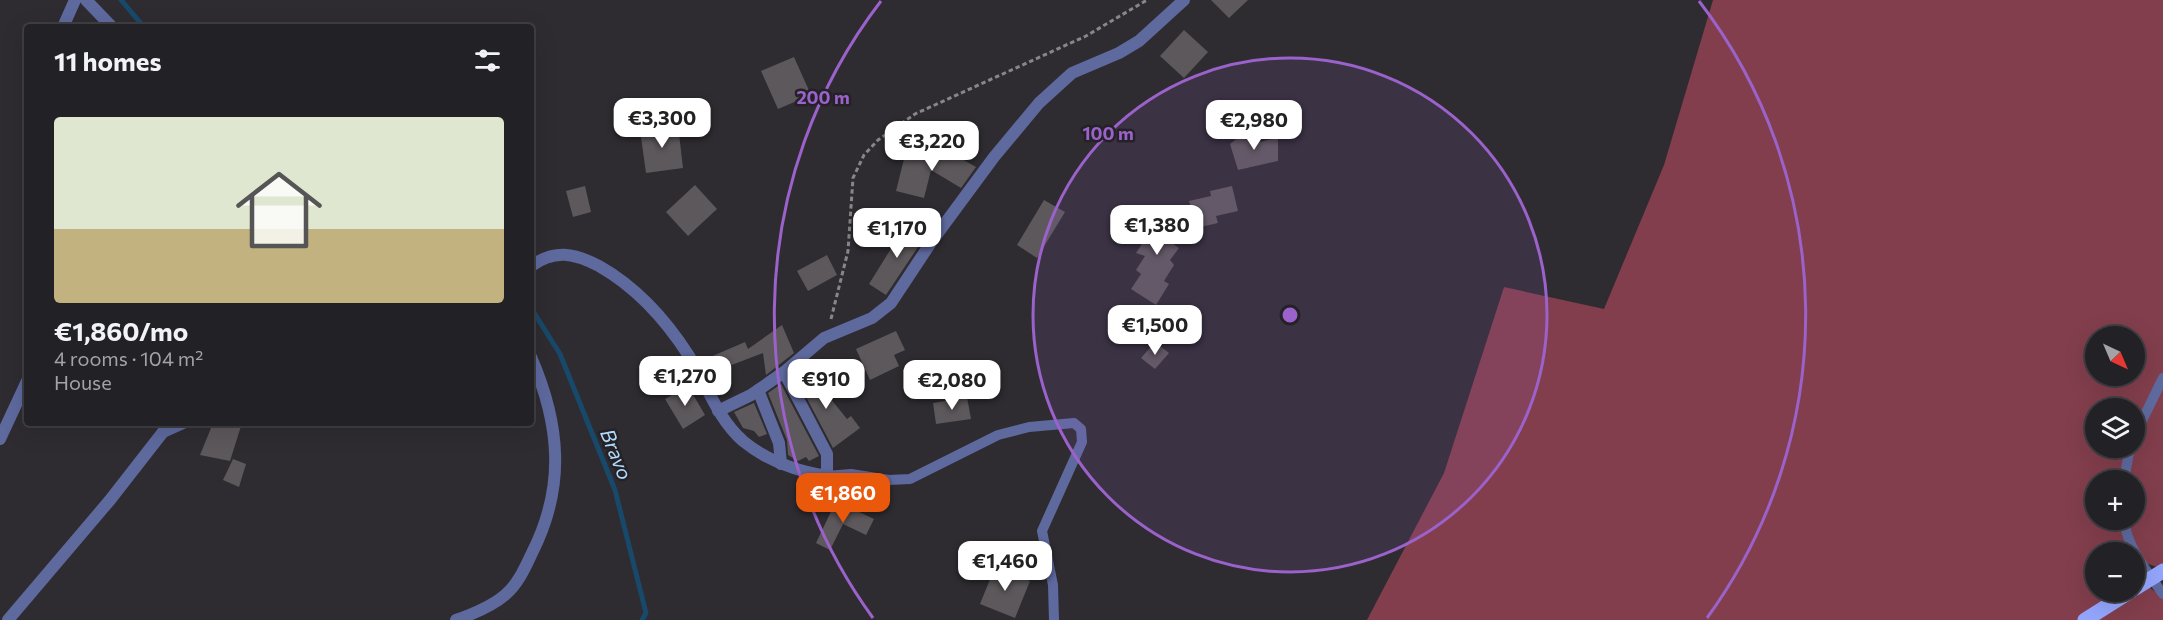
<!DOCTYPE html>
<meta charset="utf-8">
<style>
:root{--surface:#222125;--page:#2a292d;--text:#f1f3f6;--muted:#a2a3a7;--line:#3f3e42;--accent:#ea580c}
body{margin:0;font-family:Commissioner,sans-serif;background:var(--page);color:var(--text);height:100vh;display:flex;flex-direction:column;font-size:22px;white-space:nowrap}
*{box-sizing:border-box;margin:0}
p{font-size:20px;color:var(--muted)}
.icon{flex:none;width:33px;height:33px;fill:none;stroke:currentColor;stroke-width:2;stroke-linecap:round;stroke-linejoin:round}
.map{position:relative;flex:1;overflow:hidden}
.sheet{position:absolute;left:24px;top:24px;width:510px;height:402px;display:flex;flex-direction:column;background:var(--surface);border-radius:6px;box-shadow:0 6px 24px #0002,0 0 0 2px var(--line)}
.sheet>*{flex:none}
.needle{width:39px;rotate:136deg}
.buttons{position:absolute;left:2085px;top:326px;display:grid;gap:12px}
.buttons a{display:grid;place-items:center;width:60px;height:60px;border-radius:50%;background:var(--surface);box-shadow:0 6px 24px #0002,0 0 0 2px var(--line);font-size:30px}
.price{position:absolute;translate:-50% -51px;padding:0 14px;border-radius:12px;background:#fff;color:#222;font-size:20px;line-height:39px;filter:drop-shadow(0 2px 3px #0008)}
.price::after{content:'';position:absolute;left:50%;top:36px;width:18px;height:14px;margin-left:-9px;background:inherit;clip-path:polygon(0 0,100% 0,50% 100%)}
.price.current{background:var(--accent);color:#fff}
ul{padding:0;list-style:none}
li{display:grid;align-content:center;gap:12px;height:318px;padding:0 30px}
li span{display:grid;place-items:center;height:186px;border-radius:6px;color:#555}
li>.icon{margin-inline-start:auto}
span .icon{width:108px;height:108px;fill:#fffc;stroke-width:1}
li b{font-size:26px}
h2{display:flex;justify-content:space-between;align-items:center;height:72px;padding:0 30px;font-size:26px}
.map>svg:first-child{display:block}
</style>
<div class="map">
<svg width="2163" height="620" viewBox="0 0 2163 620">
<rect width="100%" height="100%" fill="#2e2c31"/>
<!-- green -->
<path fill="#823e4c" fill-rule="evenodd" d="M1713,0H2163V569L2142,562L2144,583L2163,598V620H1367L1444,473L1504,287L1604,309L1664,165ZM2096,336H2134V375H2096ZM2096,408H2134V447H2096ZM2096,480H2134V519H2096ZM2096,552H2134V591H2096Z"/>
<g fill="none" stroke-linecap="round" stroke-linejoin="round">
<!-- stream -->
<path stroke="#18496a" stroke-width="5" d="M121,0L144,27
M531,308L560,354L615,490L646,613L642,620"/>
</g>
<!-- building -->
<path fill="#5d585b" d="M1211,0H1248L1229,18Z
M1184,30L1208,52L1184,78L1160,56Z
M794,57L811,95L778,109L761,71Z
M678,125L683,168L646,173L640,130Z
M1250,128L1260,142L1278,137V161L1238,170L1230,144Z
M941,147L976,167L961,188L931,170L924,198L896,191L905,155L938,162Z
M695,185L717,209L688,236L666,212Z
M585,186L591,212L573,217L566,191Z
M1232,186L1238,211L1216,216L1218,223L1196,228L1189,201L1211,196L1210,191Z
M1044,200L1065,212L1037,258L1017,245Z
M1159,208L1190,230L1162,236L1179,248L1170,260L1174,265L1164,281L1169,284L1156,305L1131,289L1141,274L1136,270L1145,256L1136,253L1147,236L1142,233Z
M907,223L926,235L886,295L869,284Z
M827,255L837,275L808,291L797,271Z
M782,325L794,353L766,375L763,353L708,374L701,361L745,342L748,349Z
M896,331L905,350L894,355L899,366L870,380L856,349Z
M1155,342L1169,353L1155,369L1141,358Z
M804,366L847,419L851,416L860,428L833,448L794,374Z
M781,384L819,456L809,461L806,457L798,461L788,455L787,440L768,393Z
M688,386L705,415L683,429L665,399Z
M967,397L971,419L936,424L933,403Z
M754,403L767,434L759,437L754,431L743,428L734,412Z
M213,423H242L230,461L200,455Z
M233,459L246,464L239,487L223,480Z
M836,501L874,519L866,535L843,524L830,550L816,543Z
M995,567L1030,581L1015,618L980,604Z"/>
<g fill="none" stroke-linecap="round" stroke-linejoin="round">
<!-- path -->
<path stroke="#88868a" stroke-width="3" stroke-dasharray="4.5 3" stroke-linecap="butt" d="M831,319L848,251L853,178L864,155L878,140L915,114L1086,36L1147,0"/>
<!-- service -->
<path stroke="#5e699e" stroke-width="10" d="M2134,437L2163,378
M827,476L851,474L889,480L910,479L998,435L1029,427L1074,423L1081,429L1082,442L1042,531L1053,585L1054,620
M2124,480L2130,447
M2124,519C2126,546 2148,573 2163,594"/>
<!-- pedestrian -->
<path stroke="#5e699e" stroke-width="12" d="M758,390L779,443L781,464"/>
<!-- minor -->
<path stroke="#5e699e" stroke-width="12" d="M86,0L112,27
M63,27L75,0
M531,266C555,249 574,253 599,266C636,287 666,320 689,356C707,385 717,418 743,441C767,461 796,471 827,476V454L784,372
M718,411L751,395L784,372L824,338L872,318L891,303L932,241L994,157L1039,103L1072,73L1119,53L1139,41L1184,0
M0,439L27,381
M8,620L110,500L163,432L183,423
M456,620C473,614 491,607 505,595C518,584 525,568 532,553C566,486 560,424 531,357"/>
<!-- primary -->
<path stroke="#94a5fd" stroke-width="15" d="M2085,620L2131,591"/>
<!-- primary-bridge -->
<path stroke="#94a5fd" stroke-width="15" d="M2134,589L2163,571"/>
</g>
<!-- distance rings -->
<circle cx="1290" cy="315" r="257" fill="#9a62ca" fill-opacity=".12"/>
<g fill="none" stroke="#9a62ca" stroke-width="3">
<circle cx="1290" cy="315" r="257"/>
<path d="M873 618A515 515 0 0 1 881 1M1699 1A515 515 0 0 1 1707 618"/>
</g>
<g text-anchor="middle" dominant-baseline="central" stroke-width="5" stroke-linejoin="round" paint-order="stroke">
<!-- water labels -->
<g font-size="20" font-style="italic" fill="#b1dbfc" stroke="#242227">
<text transform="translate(617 454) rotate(68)">Bravo</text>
</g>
</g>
<circle cx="1290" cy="315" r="9" fill="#9a62ca" stroke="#242227" stroke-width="3"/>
<g font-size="18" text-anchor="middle" font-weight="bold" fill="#9a62ca" stroke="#242227" stroke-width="5" stroke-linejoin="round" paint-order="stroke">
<text x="823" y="104">200 m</text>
<text x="1108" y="140">100 m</text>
</g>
</svg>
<div class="buttons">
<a><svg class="needle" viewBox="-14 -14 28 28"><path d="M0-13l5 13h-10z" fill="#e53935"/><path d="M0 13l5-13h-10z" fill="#a2a3a7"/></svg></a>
<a><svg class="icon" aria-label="layers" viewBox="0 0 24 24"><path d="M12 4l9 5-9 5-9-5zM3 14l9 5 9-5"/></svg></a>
<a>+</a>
<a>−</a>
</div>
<b class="price" style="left:662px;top:149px">€3,300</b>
<b class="price" style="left:1254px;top:151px">€2,980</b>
<b class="price" style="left:932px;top:172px">€3,220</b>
<b class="price" style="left:1157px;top:256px">€1,380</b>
<b class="price" style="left:897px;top:259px">€1,170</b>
<b class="price" style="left:1155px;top:356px">€1,500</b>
<b class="price" style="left:685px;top:407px">€1,270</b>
<b class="price" style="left:826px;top:410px">€910</b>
<b class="price" style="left:952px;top:411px">€2,080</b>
<b class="price current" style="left:843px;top:524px">€1,860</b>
<b class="price" style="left:1005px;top:592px">€1,460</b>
<section class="sheet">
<h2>11 homes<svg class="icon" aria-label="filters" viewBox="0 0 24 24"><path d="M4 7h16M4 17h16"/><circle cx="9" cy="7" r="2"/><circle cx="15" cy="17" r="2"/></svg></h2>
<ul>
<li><span style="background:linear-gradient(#dfe7d0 60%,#c2b280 0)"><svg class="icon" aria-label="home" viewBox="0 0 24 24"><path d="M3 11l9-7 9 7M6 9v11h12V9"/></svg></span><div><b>€1,860/mo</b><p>4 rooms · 104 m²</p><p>House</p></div></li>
</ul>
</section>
</div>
